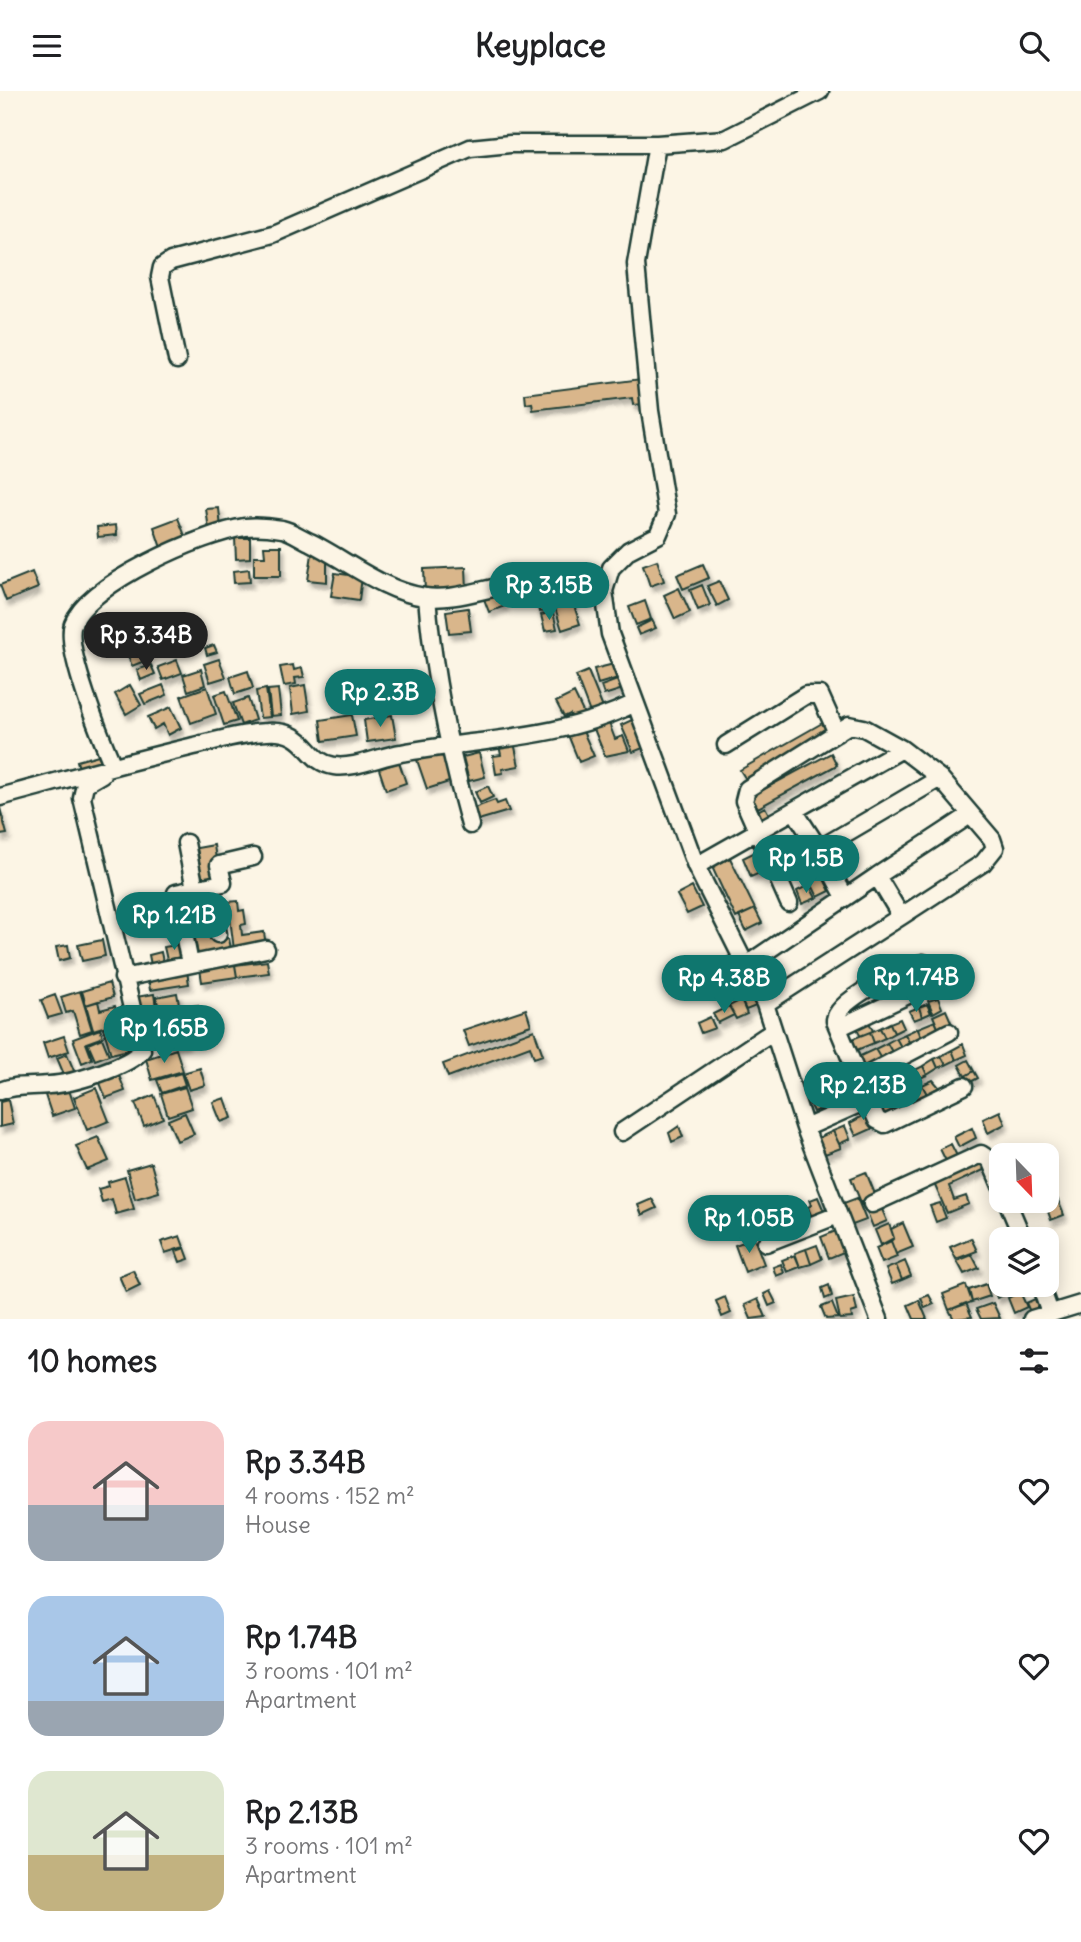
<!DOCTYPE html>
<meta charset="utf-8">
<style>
:root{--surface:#fff;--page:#f6f6f6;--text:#202124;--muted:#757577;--accent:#0f766e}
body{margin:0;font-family:Delius,sans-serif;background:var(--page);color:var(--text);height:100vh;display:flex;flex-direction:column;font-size:26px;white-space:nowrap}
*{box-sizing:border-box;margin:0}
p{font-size:23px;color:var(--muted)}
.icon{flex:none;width:38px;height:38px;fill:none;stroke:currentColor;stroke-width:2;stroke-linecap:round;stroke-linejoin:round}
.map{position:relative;height:1228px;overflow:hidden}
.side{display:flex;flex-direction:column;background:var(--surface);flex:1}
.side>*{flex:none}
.needle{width:46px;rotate:157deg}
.fabs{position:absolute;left:989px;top:1052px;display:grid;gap:14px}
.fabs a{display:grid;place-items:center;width:70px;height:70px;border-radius:14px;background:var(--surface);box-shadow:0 4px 18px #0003;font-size:35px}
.price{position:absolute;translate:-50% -60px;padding:0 16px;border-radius:24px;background:var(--accent);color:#fff;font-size:23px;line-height:46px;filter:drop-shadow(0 2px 4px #0008)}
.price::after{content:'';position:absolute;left:50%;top:42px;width:21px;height:16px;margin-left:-10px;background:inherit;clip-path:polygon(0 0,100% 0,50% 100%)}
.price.current{background:#222;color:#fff}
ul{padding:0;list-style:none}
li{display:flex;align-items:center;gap:21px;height:175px;padding:0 28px}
li span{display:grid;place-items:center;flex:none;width:196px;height:140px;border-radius:21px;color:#555}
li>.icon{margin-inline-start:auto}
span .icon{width:84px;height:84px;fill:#fffc;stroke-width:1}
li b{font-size:30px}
h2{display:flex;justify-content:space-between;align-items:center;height:84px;padding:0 28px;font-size:30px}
header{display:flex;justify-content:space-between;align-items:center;height:91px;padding:0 28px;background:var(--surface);font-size:32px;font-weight:800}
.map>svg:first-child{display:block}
</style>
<header><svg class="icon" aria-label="menu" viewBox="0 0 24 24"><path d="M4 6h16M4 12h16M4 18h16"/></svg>Keyplace<svg class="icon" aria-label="search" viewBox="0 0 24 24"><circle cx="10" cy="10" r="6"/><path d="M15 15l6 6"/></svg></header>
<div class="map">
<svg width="1081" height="1228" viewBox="0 0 1081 1228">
<defs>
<filter id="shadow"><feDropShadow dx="3" dy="5.5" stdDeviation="2" flood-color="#0004"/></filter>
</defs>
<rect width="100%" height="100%" fill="#fcf5e5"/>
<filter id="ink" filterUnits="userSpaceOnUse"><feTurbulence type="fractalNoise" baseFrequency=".0143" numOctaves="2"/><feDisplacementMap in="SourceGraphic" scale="14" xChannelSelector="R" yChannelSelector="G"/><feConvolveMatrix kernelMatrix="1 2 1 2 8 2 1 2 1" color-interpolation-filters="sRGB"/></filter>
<g filter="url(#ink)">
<!-- building -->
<path fill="#d9b68b" stroke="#1f3d34" stroke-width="2" filter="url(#shadow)" d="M641,288L644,313L633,314L632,307L533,319L532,312L526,313L525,303Z
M219,417L221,438L209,439L206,418Z
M178,427L187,450L162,460L154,436Z
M116,434L117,444L98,446L97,436Z
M235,447H250V467L236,468Z
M264,455H281V485H254V465H265Z
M312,463L327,465V491L308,489Z
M657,469L664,490L650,495L643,474Z
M703,473L709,487L683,498L677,484Z
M466,476L467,499L425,501L424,478Z
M249,478L250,491L234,492L233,480Z
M32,481L38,497L6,510L0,494Z
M335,482L362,486L359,509L331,505Z
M719,490L728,509L717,515L707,495Z
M702,494L710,514L698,519L690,499Z
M679,497L690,521L675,528L664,504Z
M569,499L580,533L562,539L551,504Z
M500,502L505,515L489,521L484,508Z
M546,506L548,520L539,521L536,507Z
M645,510L651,528L636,534L629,516Z
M468,517L471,540L449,542L446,520Z
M553,521L557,538L545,540L541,524Z
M652,529L656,537L639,544L636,537Z
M214,554L217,561L207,564L205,557Z
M143,559L147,569L132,575L128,565Z
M219,568L226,586L210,591L204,573Z
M177,569L182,582L163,589L158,576Z
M614,573L618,587L598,593L594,578Z
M151,574L155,583L141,589L137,579Z
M293,574L294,579L302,577L304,586L295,587L296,593L284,595L280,576Z
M201,578L205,594L188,600L183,584Z
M248,580L253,597L235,603L230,586Z
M588,580L605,622L592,627L576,585Z
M620,588L623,598L604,604L601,595Z
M130,594L141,614L126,623L115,603Z
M163,594L167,604L145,613L140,603Z
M305,594L309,620L293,623L290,597Z
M207,596L216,623L191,632L181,605Z
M266,598L270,626L260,627L256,600Z
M278,598L281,624L271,625L268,599Z
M226,600L237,630L224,634L214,604Z
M574,602L584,623L573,628L570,623L564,626L556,611Z
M248,607L255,629L241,634L233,612Z
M171,616L181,637L168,644L163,633L154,638L148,626Z
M352,624L356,645L323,650L320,629Z
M392,624L396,647L367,651L364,629Z
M636,627L648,655L633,661L621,634Z
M824,631L830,642L747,690L740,679Z
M609,632L615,648L623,645L629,660L605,665L594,638Z
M582,638L594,665L579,671L568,644Z
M514,651L519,675L502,678L503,682L496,683L493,665L501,664L499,654Z
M442,657L452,690L427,698L416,666Z
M479,662L485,686L469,690L463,666Z
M831,662L837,674L758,717L751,705Z
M102,663L105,674L80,681L77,670Z
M399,671L406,692L386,699L379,678Z
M488,695L493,706L480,712L475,701Z
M495,709L497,713L505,710L509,720L475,730L471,718Z
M765,716L771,727L762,732L756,721Z
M0,717L7,743L0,744Z
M214,754L219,790L203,793L197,757Z
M755,761L764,780L751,786L743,767Z
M730,767L755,818L736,827L712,776Z
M815,770L830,800L818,806L803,776Z
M809,794L816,807L802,813L797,800Z
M692,796L702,816L687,823L677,804Z
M238,810L239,820L244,819L246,833L241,834L242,844L264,841L266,855L234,859L228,811Z
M207,812L213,849L229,847L231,858L198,864L189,815Z
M755,818L762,832L746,840L739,825Z
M102,849L105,865L82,870L78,854Z
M182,853L184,865L167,869L164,856Z
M68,854L70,867L59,870L56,856Z
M161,861L163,871L151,874L149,864Z
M730,865L740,883L715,896L705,878Z
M267,870L269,882L237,886L235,874Z
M235,874L237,886L202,891L200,878Z
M187,880L189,893L150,899L148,886Z
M109,892L113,906L86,914L82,900Z
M80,900L92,939L80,943L73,920L66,922L61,906Z
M749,900L756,915L746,919L739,905Z
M177,902L179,913L159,917L156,906Z
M154,903L157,923L139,926L136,906Z
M55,904L62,923L48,927L41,909Z
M938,907L942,917L933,922L928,910Z
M741,909L747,923L736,928L729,915Z
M98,910L100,919L115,915L120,931L93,939L86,914Z
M927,913L931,922L922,926L919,916Z
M198,914L203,936L186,940L181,917Z
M729,915L734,924L718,932L713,923Z
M919,916L922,926L914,929L909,920Z
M526,918L531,934L469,955L463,939Z
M946,919L952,933L939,939L933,925Z
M181,920L185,935L175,937L171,922Z
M169,924L172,938L145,943L142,929Z
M710,926L715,937L701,942L697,932Z
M900,928L904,937L894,942L890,932Z
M935,930L939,939L921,947L918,937Z
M120,931L128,959L111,963L103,936Z
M869,931L873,940L860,945L857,936Z
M890,932L894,942L885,947L880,937Z
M880,937L885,947L874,952L870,941Z
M918,937L921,947L909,951L905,943Z
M100,938L103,946L86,952L92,968L82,972L73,948Z
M184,938L186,952L168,956L165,942Z
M534,939L543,964L534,967L530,955L448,986L443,973Z
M870,941L874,952L852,961L847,950Z
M905,943L909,951L901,956L896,947Z
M64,945L69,960L48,967L43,952Z
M102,947L109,964L95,969L88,953Z
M896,947L901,956L892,961L887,952Z
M887,952L892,961L881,968L875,958Z
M963,953L967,964L956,969L952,959Z
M176,958L183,980L152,989L146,968Z
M875,958L881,968L863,977L858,966Z
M952,959L956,969L946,974L941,965Z
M67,963L75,982L65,986L57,967Z
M941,965L946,974L938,977L934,968Z
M934,968L938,977L927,984L923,975Z
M968,969L974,980L965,985L959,974Z
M923,975L927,984L909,992L905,984Z
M200,977L205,994L189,999L183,982Z
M117,979L125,1000L106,1007L98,987Z
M888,980L893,988L881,994L877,986Z
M974,980L978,987L965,994V985Z
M181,982L185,994L162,1002L157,989Z
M905,984L909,992L898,998L893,988Z
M841,988L848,1006L835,1011L828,994Z
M933,989L939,996L927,1003L922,994Z
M881,994L886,1002L877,1006L873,998Z
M922,994L927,1003L908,1013L903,1004Z
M68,996L75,1017L52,1025L45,1004Z
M185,996L192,1017L168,1025L161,1003Z
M96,997L109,1030L87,1039L74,1006Z
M828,999L833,1013L813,1021L807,1007Z
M154,1004L163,1027L144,1035L135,1012Z
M903,1004L908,1013L896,1019L891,1010Z
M225,1007L232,1027L221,1031L213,1011Z
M8,1009L13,1033L0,1036V1011Z
M891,1010L896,1019L883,1025L879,1016Z
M866,1014L876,1036L856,1045L850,1032L861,1026L857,1019Z
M1000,1020L1005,1033L988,1042L983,1028Z
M185,1022L194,1043L177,1050L168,1029Z
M679,1035L683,1046L672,1051L669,1042Z
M845,1035L850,1048L839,1053L833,1040Z
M972,1037L976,1047L959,1056L954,1046Z
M833,1040L841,1057L825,1063L818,1047Z
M98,1046L109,1070L87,1079L76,1055Z
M951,1053L957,1065L946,1070L940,1058Z
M1026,1056L1029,1064H1012L1011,1061Z
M983,1066L988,1077L949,1095L954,1109L966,1105L969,1113L947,1122L932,1088Z
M151,1072L159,1101L135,1108L127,1079Z
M866,1081L877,1108L862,1114L851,1087Z
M125,1086L134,1118L116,1123L112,1108L102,1111L98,1098L109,1095L108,1091Z
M818,1106L826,1125L813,1129L808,1116L812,1114L810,1109Z
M857,1107L866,1129L850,1135L841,1113Z
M1057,1107L1064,1124L1051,1129L1045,1112Z
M652,1108L657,1117L642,1124L638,1114Z
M802,1111L813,1129L801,1133L795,1114Z
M940,1112L946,1127L936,1131L930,1115Z
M881,1116L887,1130L873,1136L867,1121Z
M788,1120L793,1124L798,1123L801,1133L788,1138L783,1122Z
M783,1122L788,1138L777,1142L771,1126Z
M771,1126L777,1142L766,1146L760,1130Z
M903,1132L913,1156L896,1163L891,1150L894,1147L891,1138Z
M889,1133L894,1147L881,1154L875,1139Z
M838,1139L846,1160L829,1167L821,1146Z
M180,1145L184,1156L165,1162L161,1151Z
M754,1147L764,1173L745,1181L735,1154Z
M971,1147L977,1160L956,1168L950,1156Z
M891,1150L897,1166L882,1172L876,1157Z
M817,1154L822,1168L811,1173L806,1158Z
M185,1157L189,1168L180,1171L176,1160Z
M806,1158L811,1173L800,1176L795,1162Z
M795,1164L800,1176L787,1181L782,1169Z
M972,1164L979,1177L964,1183L957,1170Z
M905,1170L911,1185L902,1189L896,1174Z
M781,1173L784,1182L776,1185L773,1176Z
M896,1174L902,1189L892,1193L886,1178Z
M133,1179L140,1194L126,1201L119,1185Z
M1001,1189L1009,1202L997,1207L992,1193Z
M986,1193L990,1205L972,1211L969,1199Z
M829,1194L832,1205L825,1208L822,1197Z
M966,1194L972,1211L949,1219L943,1203Z
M770,1200L776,1212L769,1215L764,1203Z
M1020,1201L1027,1216L1014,1222L1008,1207Z
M929,1204L934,1213L925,1217L921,1207Z
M725,1206L731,1222L722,1226L716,1210Z
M854,1206L857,1220L851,1222L852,1227L840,1228L836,1210Z
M1037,1207L1042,1218L1031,1223L1026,1212Z
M758,1208L766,1226L751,1228L745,1214Z
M919,1209L927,1228H914L908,1214Z
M832,1212L838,1227L826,1228L821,1216Z
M966,1212L972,1226L954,1228L949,1219Z
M993,1212L1000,1227L981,1228L976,1218Z"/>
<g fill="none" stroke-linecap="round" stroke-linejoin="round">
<!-- minor casing -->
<g stroke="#1f3d34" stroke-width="21">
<path id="minor" d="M820,0L725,48L657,53L636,173L650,320L667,423L658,444L629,459L611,477L604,500L610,543L696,775L765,913L805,1037L879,1228
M177,269L160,186L162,176L171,170L273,143L470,57L510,53H657
M427,506C433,584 449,659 470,734
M726,654L806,604H820L837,642
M113,675C102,649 64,557 73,533C88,492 203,442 245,436C256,435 270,436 282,438C292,440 301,447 310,451C346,469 385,501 425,506C457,510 488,495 519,493C547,491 576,498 604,500
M0,706C63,689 126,671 190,656C215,650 241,642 267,641C309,638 305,671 334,675C354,678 381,665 401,662C479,648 562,648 633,613
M795,721L819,758
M186,752L195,798
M696,775L902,658L940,687L819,758L845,806
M877,785L970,724
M208,795L223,792L219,774L253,766
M789,812L744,710L747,698L849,634L864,637L902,658
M900,826L983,772L995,757L992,748L940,687
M190,873L176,802L208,795L218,843
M745,875L877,785L898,820L900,826L765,913
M123,887L266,858
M838,937L925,896L928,882L923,872C905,876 834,910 835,930L859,988
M0,1000C17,993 32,996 49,994C71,993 129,976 142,959L82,707L85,693L102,683
M868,1009L877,1029L885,1033L964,995
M805,1037L868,1009L859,988L949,941
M622,1041L772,941
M1007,1110L1023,1148
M872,1113L981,1063L990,1069L1001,1095
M766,1152L838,1124
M1040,1194L1050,1222
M1032,1228L1081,1213"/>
</g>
<!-- minor -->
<use href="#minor" stroke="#fcf5e5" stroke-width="16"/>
</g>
</g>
</svg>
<div class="fabs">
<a><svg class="needle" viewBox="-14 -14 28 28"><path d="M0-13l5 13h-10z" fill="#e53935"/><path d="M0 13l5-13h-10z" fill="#757577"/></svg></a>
<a><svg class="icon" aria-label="layers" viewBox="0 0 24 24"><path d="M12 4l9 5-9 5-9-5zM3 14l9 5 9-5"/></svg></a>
</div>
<b class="price" style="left:549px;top:531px">Rp 3.15B</b>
<b class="price current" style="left:146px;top:581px">Rp 3.34B</b>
<b class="price" style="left:380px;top:638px">Rp 2.3B</b>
<b class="price" style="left:806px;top:804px">Rp 1.5B</b>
<b class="price" style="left:174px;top:861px">Rp 1.21B</b>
<b class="price" style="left:916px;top:923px">Rp 1.74B</b>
<b class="price" style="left:724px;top:924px">Rp 4.38B</b>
<b class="price" style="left:164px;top:974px">Rp 1.65B</b>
<b class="price" style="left:863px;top:1031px">Rp 2.13B</b>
<b class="price" style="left:749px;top:1164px">Rp 1.05B</b>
</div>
<section class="side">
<h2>10 homes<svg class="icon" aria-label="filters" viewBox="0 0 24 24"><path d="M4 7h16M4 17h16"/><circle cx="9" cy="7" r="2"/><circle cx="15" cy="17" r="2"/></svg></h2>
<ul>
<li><span style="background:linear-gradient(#f6c9c9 60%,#9aa5b1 0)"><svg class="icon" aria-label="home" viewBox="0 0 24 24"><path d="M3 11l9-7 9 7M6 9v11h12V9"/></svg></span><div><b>Rp 3.34B</b><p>4 rooms · 152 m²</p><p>House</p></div><svg class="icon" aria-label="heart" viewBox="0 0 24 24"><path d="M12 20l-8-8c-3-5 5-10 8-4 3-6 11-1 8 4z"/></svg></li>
<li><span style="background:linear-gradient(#a9c7e8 75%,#9aa5b1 0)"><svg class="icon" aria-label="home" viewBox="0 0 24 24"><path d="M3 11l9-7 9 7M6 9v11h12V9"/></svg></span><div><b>Rp 1.74B</b><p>3 rooms · 101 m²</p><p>Apartment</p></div><svg class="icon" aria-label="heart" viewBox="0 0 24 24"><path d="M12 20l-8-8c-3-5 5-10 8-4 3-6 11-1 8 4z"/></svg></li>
<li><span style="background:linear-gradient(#dfe7d0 60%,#c2b280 0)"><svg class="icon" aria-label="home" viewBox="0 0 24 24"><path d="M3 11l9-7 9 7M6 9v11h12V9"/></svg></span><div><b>Rp 2.13B</b><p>3 rooms · 101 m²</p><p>Apartment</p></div><svg class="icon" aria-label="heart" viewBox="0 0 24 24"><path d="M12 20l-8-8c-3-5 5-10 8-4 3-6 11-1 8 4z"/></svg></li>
</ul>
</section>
